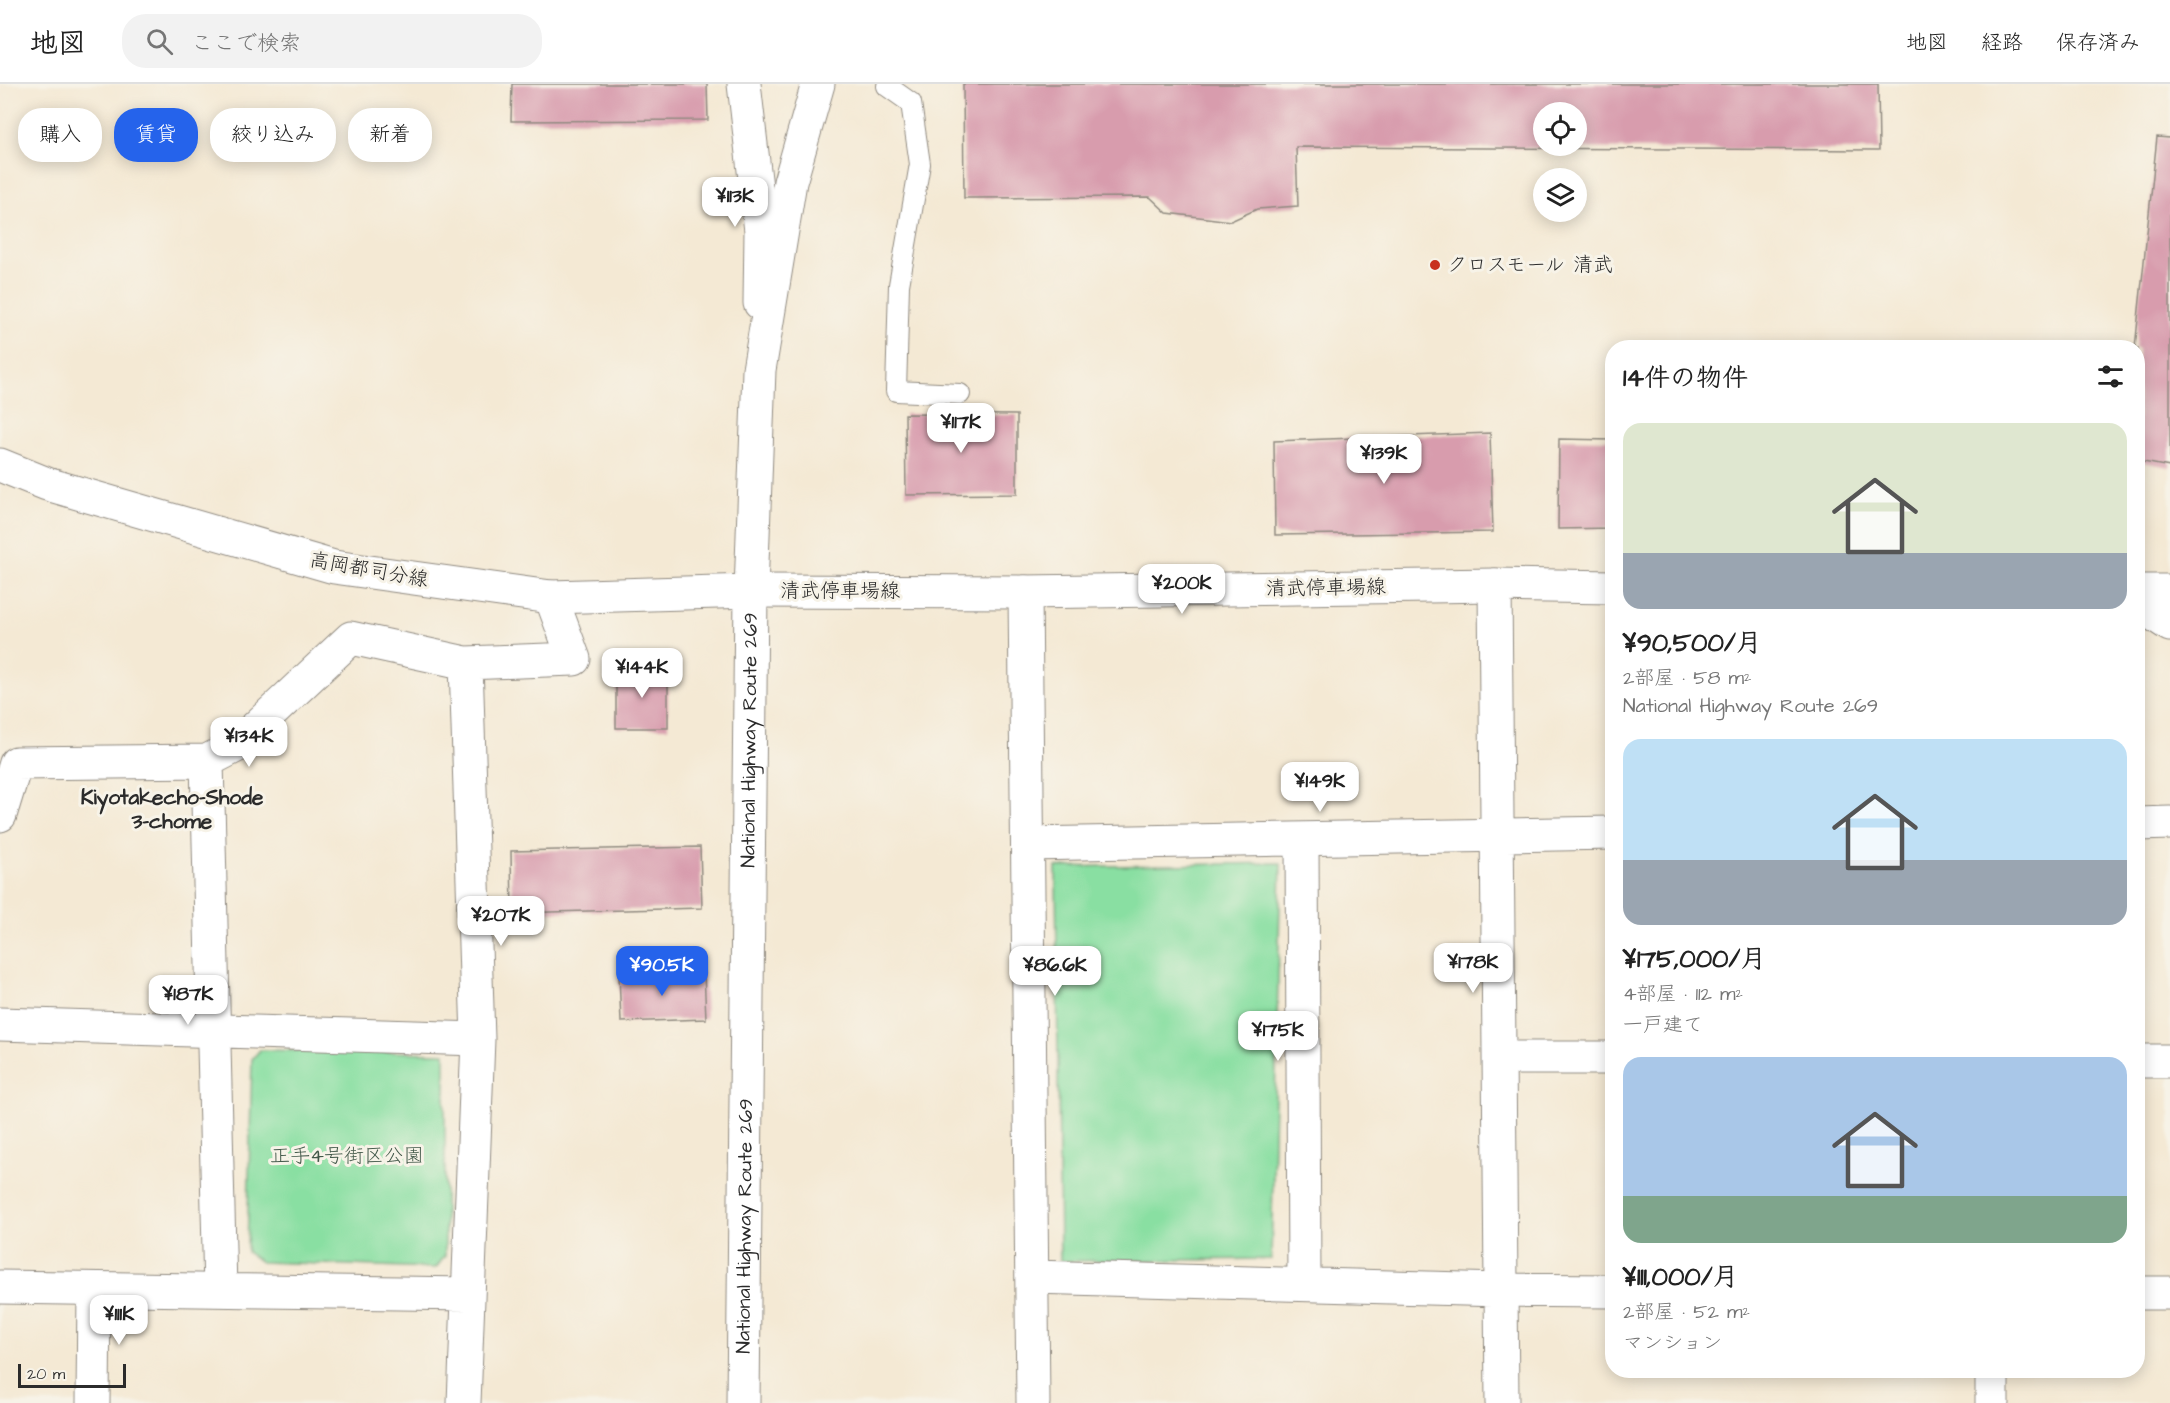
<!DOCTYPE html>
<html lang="ja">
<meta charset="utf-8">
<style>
:root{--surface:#fff;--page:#f2f2f2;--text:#222;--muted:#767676;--line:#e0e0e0;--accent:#2563eb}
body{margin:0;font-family:"Architects Daughter","Klee One",sans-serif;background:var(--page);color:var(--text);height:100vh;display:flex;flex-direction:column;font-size:22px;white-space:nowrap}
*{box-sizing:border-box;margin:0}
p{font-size:20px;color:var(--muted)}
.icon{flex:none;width:33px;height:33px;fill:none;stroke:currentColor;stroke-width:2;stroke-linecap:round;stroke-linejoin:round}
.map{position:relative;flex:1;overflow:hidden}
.side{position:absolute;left:1605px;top:256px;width:540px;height:1038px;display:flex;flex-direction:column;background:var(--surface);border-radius:24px;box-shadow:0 3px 15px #0003}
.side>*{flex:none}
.hud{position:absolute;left:18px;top:24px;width:570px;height:54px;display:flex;gap:12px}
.fabs{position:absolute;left:1533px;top:18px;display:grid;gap:12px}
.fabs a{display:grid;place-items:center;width:54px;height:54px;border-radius:50%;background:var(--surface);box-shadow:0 3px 15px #0003;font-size:30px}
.scale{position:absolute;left:18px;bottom:15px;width:108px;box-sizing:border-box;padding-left:6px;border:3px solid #2b2b2b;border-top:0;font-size:16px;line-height:21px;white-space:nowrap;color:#2b2b2b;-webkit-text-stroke:4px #f7f3e8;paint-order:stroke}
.price{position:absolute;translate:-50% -51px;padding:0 14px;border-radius:12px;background:#fff;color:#222;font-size:20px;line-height:39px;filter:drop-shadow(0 2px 3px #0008)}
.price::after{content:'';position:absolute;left:50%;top:36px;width:18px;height:14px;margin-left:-9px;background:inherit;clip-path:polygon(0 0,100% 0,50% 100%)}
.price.on{background:var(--accent);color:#fff}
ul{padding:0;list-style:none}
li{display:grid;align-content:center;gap:12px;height:318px;padding:0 18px}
li span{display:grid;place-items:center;height:186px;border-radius:18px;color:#555}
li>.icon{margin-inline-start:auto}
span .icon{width:108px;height:108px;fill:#fffc;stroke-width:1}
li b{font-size:26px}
h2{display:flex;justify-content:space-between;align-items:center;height:72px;padding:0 18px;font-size:26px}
.pill{padding:0 21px;border-radius:24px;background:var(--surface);box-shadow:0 3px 15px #0003;font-size:21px;line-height:54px}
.pill.on{background:var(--accent);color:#fff}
header{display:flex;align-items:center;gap:36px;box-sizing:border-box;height:84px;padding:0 30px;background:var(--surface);border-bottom:2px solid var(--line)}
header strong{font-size:28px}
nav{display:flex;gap:33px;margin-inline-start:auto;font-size:21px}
.search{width:420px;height:54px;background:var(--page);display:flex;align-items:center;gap:15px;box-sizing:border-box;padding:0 21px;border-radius:24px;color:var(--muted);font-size:22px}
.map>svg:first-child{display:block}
</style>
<header>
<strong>地図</strong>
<div class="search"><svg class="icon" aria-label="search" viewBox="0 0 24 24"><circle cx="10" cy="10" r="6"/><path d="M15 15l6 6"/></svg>ここで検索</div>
<nav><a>地図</a><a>経路</a><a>保存済み</a></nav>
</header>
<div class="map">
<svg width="2170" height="1319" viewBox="0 0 2170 1319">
<rect width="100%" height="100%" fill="#f7f3e8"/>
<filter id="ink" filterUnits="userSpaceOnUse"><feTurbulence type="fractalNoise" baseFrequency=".0167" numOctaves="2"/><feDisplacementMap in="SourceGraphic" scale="12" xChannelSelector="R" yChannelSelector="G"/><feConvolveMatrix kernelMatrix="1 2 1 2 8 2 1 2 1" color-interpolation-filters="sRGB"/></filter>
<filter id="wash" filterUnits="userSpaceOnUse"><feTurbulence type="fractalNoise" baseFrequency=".008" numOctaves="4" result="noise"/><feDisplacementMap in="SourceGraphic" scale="24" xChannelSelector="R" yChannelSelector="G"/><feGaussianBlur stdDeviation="1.35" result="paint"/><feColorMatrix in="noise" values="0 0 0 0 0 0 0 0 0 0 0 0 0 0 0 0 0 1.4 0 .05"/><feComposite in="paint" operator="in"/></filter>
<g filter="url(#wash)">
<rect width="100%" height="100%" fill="#f4e9d4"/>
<!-- green -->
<path fill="#89dfa2" stroke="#5a8566" stroke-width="1.5" d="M1281,779L1271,1175L1060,1177L1056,783Z
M260,966L445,969V1172L436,1184L261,1178L247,1168L252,975Z"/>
<g id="blocks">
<!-- building -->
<path fill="#d89cad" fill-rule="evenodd" d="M512,0H707L708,36L511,37Z
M963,0H1878L1879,66L1296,63L1298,122L1257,125L1231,137L1167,129L1150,113L964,114ZM1544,28H1576V62H1544Z
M2157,53L2170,54V383L2138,377V264H2135Z
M905,330L1017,331V410L906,411Z
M1490,349L1493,448L1275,451L1274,357Z
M1559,355L1612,356V444L1558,445Z
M668,586V644H616V587Z
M700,763L702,824L512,829L511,767Z
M704,888L706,935L621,938L619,891Z"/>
</g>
</g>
<g filter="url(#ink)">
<use href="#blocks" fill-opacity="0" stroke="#908a80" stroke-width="1.5"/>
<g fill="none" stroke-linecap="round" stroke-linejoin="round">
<!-- service casing -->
<g stroke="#908a80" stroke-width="22">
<path id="service" d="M887,2L911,19L920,80L899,201L896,307L960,310"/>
</g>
<!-- minor casing -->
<g stroke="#908a80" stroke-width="35">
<path id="minor" d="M744,0L761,147L760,219
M1495,501L1502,1319
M1025,508L1033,1319
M2138,520L2170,541
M207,677L220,1206
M0,731L16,679L207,677L236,662L351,554L466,579
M2138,740L2170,739
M1302,755L1304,1200
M1028,760L1612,749
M0,940L478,955
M1499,974H1612
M2138,977H2170
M1032,1193L1501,1206L1612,1207
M0,1203L468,1210
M2138,1209H2170
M93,1319L94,1205
M464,1319L478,955L466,579L574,575L551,513
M1992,1319V1287"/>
</g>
<!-- secondary casing -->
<g stroke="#908a80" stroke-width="35">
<path id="secondary" d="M751,507L1025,508L1495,501L1612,503
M2138,507H2170"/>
</g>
<!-- primary casing -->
<g stroke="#908a80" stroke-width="35">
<path id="primary" d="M0,381L47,400L334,483L551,513L751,507"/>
</g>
<!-- trunk casing -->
<g stroke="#908a80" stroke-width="35">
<g id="trunk">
<path id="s1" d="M743,1319L751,507L759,286L790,98L818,0"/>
</g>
</g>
<!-- service -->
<use href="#service" stroke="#fff" stroke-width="20"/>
<!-- minor -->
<use href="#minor" stroke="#fff" stroke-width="33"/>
<!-- secondary -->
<use href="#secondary" stroke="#fff" stroke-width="33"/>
<!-- primary -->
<use href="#primary" stroke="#fff" stroke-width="33"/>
<!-- trunk -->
<use href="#trunk" stroke="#fff" stroke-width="33"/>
</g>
</g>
<!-- markers -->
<circle fill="#c8321e" stroke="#f7f3e8" stroke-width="2" cx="1435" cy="181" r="6"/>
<g text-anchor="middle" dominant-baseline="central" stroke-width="6" stroke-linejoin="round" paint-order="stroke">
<!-- poi labels -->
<g font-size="20" fill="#2b2b2b" stroke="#f7f3e8" text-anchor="start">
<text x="1447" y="181">クロスモール 清武</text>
</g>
<!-- street labels -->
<g font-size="20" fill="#2b2b2b" stroke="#f7f3e8">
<text transform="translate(369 486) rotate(10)">高岡都司分線</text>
<text transform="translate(1326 504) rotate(-1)">清武停車場線</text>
<text x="840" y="507">清武停車場線</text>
<text stroke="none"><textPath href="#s1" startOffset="663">National Highway Route 269</textPath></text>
<text stroke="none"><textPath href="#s1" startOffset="177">National Highway Route 269</textPath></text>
</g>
<!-- park labels -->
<g font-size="20" fill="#425849" stroke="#f7f3e8">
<text x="347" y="1072">正手4号街区公園</text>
</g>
<!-- neighbourhood labels -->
<g font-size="21" font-weight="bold" fill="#2b2b2b" stroke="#f7f3e8">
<text x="172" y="713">Kiyotakecho-Shode<tspan x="172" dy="24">3-chome</tspan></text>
</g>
</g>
</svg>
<div class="fabs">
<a><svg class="icon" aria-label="locate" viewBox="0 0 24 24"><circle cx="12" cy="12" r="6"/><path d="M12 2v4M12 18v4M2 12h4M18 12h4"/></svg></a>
<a><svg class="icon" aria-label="layers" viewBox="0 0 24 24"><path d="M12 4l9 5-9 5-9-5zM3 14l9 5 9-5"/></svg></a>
</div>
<div class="scale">20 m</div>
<b class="price" style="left:735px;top:144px">¥113K</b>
<b class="price" style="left:961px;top:370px">¥117K</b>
<b class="price" style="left:1384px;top:401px">¥139K</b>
<b class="price" style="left:1182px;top:531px">¥200K</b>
<b class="price" style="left:642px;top:615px">¥144K</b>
<b class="price" style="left:249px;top:684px">¥134K</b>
<b class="price" style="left:1320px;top:729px">¥149K</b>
<b class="price" style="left:501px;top:863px">¥207K</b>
<b class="price" style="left:1473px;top:910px">¥178K</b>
<b class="price on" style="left:662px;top:913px">¥90.5K</b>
<b class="price" style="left:1055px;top:913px">¥86.6K</b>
<b class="price" style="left:188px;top:942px">¥187K</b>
<b class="price" style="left:1278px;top:978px">¥175K</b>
<b class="price" style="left:119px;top:1262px">¥111K</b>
<div class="hud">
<a class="pill">購入</a>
<a class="pill on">賃貸</a>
<a class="pill">絞り込み</a>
<a class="pill">新着</a>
</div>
<section class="side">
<h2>14件の物件<svg class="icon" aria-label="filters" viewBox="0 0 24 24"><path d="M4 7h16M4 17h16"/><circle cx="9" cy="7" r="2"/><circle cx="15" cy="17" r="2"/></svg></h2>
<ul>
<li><span style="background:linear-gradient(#dfe7d0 70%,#9aa5b1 0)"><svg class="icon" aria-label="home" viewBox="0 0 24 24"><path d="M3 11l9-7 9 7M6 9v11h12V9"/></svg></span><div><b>¥90,500/月</b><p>2部屋 · 58 m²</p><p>National Highway Route 269</p></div></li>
<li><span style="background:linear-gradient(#bfe0f5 65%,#9aa5b1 0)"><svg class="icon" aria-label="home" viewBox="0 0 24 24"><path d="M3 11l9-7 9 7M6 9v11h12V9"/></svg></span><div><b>¥175,000/月</b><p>4部屋 · 112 m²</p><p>一戸建て</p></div></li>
<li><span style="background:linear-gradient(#a9c7e8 75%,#7fa58c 0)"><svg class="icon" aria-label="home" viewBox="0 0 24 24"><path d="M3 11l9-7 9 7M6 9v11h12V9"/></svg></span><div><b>¥111,000/月</b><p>2部屋 · 52 m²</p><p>マンション</p></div></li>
</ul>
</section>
</div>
